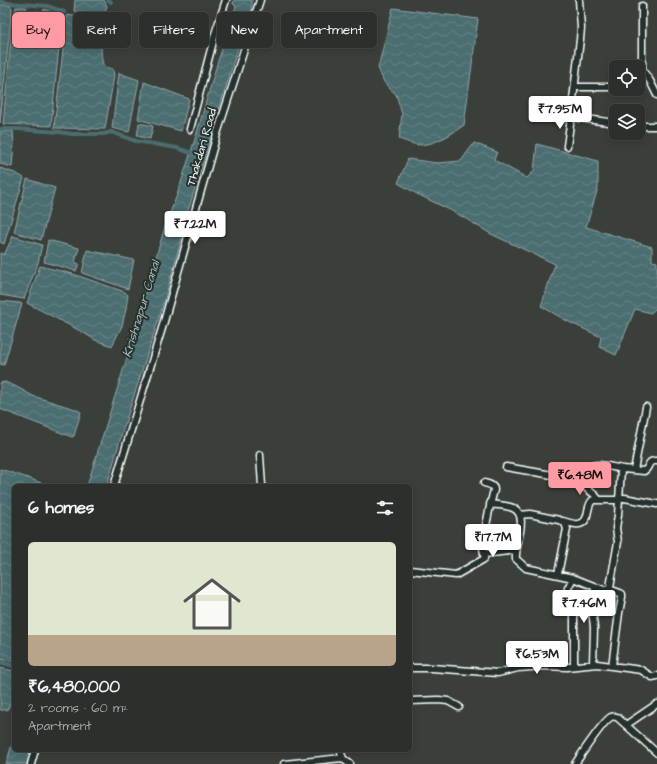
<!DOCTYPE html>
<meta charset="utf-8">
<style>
:root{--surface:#2c2f2b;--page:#343733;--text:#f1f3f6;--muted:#a6a9a9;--line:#484a47;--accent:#ff9aa2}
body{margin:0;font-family:"Architects Daughter",sans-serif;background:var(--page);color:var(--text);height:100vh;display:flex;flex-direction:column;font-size:15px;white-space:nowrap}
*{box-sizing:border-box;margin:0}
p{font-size:13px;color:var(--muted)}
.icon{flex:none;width:22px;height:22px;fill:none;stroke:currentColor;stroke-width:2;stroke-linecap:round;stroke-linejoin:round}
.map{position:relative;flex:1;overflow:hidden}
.details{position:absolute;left:12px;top:484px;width:400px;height:268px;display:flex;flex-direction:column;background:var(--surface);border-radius:6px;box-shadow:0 2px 10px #0003,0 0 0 1px var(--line)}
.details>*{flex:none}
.top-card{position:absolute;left:12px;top:12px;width:400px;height:36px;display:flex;gap:8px}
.buttons{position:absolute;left:609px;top:60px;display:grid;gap:8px}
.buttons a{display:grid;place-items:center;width:36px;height:36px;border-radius:6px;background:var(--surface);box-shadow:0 2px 10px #0003,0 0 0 1px var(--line);font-size:20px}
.price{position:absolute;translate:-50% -34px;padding:0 9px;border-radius:4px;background:#fff;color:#222;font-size:13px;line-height:26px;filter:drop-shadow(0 1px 2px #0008)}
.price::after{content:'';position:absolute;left:50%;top:24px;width:12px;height:9px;margin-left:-6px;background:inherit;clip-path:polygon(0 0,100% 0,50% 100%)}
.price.selected{background:var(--accent);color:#111}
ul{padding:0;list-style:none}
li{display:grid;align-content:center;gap:8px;height:212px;padding:0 16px}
li span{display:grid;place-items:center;height:124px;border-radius:6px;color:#555}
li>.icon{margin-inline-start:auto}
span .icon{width:72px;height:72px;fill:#fffc;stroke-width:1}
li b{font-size:17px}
h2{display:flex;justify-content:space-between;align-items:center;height:48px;padding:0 16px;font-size:17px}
.pill{padding:0 14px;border-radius:6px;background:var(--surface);box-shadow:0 2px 10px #0003,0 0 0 1px var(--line);font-size:14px;line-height:36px}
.pill.selected{background:var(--accent);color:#111}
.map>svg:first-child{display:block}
</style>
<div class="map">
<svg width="657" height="764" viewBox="0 0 657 764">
<defs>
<pattern id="water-waves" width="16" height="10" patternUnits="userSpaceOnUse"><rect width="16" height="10" fill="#4b6e71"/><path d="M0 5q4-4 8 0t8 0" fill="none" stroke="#668486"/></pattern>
</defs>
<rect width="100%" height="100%" fill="#3a3f39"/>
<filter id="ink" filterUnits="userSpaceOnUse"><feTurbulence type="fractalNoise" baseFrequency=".025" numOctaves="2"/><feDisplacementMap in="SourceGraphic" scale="8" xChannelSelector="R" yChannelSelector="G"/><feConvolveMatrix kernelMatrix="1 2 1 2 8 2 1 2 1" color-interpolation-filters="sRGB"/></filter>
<g filter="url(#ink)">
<!-- water -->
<path fill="url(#water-waves)" stroke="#93a8aa" d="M75,0H104L107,6L103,17L74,11Z
M234,0H252V12L249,13C227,80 209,147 187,214L184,222H177L171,221V228H181L179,234L182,237L164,302L122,433L107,486H87L130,348L143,301L166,223L177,195L196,136L217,64L236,6L233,4Z
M0,5H10L12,8L0,123Z
M16,7H26C28,15 31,16 38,19L39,29L41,33L60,37L51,126L3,124L12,28Z
M393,8L478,19L464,125C452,134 436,144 421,145C414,145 405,141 399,139L402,114L396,94L389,88L384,82L378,68Z
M44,9L62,16L60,34L43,30C40,24 42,16 44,9Z
M67,15L101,21C101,28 100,61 104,66C106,68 110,68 113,69L114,76L105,129L54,128Z
M119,73L139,80L129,132L112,128Z
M144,82L189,99L181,131L138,119Z
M139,123L153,126L150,139L137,136Z
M0,131H13L14,144L12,167L0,164Z
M474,143L497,152L494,160L527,178L534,171L537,144L598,161V188L586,227L652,247V261L657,262V307L651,313L635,309L616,355L599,347L601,337L567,321L541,306L555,264L491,234L456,213L417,194L398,183L408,159L437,163L461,161Z
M0,168L15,173L24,178L4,244L0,242Z
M27,179L55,188L41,240L14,232Z
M13,236L42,245L38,263L24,299L0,295V253L4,255Z
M48,240L79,248L75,262L79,264L76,271L44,262Z
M87,250L134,260L128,289L82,273Z
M40,266L73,274L125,292L128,295L126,309L122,326L112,346L95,340L84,333L27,303Z
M0,301L20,303L22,304L4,365L0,364Z
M5,382L15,386L33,396L75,409L81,412L74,436L72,437L0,409V383Z
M0,469L31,479L49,486H14V662L0,659Z
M0,668L14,671C14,684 14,698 7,710H0Z
M14,738V750H31L27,764H6Z"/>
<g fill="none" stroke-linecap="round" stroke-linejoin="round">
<!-- canal -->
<path stroke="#4b6e71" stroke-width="4" d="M108,0L111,2
M0,1L8,3L47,6L64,12
M0,129H18L59,132L72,134H104L111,132L136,141L177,148L191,153
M174,233L179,218
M0,662L14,666"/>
<!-- minor casing -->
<g stroke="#fff" stroke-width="9">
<path id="minor" d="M579,0L581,28L580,39L571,117L616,123
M642,6V67L643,71L650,81L657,95
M575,87H609
M638,126H657
M190,129L215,34L226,0
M567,146L571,117
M260,455L262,486
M506,467L581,480C586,478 585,475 587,470C591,460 614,468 623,469
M634,470L646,407
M584,479L586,488L595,495L599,500
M114,486L163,325L217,134L260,0
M619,497L657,504
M490,504C497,505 506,505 513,508C530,515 514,546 516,559L526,568L573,578L604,590L609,589L610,587L618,542L616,528L618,515L621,470L623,469L644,471C651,467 646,460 657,461
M520,515L530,514L559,520L565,523L567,529L558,574
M563,521C567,522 574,525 579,524C591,522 585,506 593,500H619
M484,554L516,550
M410,570L456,575L484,559C485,553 482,549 483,543C486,525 489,508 494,490C494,485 488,484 484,483
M573,578L568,588L567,592L574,609V666
M609,589L620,593L622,594V597L619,613L612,666
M593,664L594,628L592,608L595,587
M410,668H432L498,673L518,668L545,666L567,667L597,664L641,670L652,677L657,676
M410,701L438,700L448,701L459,707
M626,725L657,704
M341,750C341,758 344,760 350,764
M31,764L35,750
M284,764L342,758
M575,764C581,755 603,721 611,717C614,716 615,717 617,717L657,753"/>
</g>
<!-- minor -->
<use href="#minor" stroke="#26332d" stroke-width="6"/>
</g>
</g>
<g text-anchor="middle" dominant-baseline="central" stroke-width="4" stroke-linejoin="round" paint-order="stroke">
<!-- street labels -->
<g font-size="12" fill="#fff" stroke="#26332d">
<text transform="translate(202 147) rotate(-74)">Thakdari Road</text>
</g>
<!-- water labels -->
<g font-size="13" font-style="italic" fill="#aebebf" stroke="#26332d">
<text transform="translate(141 309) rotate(-73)">Krishnapur Canal</text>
</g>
</g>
</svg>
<div class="buttons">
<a><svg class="icon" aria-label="locate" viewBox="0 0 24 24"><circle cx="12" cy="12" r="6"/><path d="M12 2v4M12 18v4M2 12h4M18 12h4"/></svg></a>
<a><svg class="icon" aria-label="layers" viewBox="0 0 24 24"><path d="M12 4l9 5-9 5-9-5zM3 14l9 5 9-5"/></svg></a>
</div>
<b class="price" style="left:560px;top:130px">₹7.95M</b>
<b class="price" style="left:195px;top:245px">₹7.22M</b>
<b class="price selected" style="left:580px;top:496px">₹6.48M</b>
<b class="price" style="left:493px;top:558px">₹17.7M</b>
<b class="price" style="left:584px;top:624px">₹7.46M</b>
<b class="price" style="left:537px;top:675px">₹6.53M</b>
<div class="top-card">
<a class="pill selected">Buy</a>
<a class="pill">Rent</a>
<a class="pill">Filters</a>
<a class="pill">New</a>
<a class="pill">Apartment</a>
</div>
<section class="details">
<h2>6 homes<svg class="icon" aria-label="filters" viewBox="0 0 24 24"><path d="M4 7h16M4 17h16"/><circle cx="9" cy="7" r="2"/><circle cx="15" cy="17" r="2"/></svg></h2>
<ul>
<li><span style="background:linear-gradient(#dfe7d0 75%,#b9a48a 0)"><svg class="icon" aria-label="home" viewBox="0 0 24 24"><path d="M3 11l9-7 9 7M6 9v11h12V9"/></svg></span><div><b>₹6,480,000</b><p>2 rooms · 60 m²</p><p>Apartment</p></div></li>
</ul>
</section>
</div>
